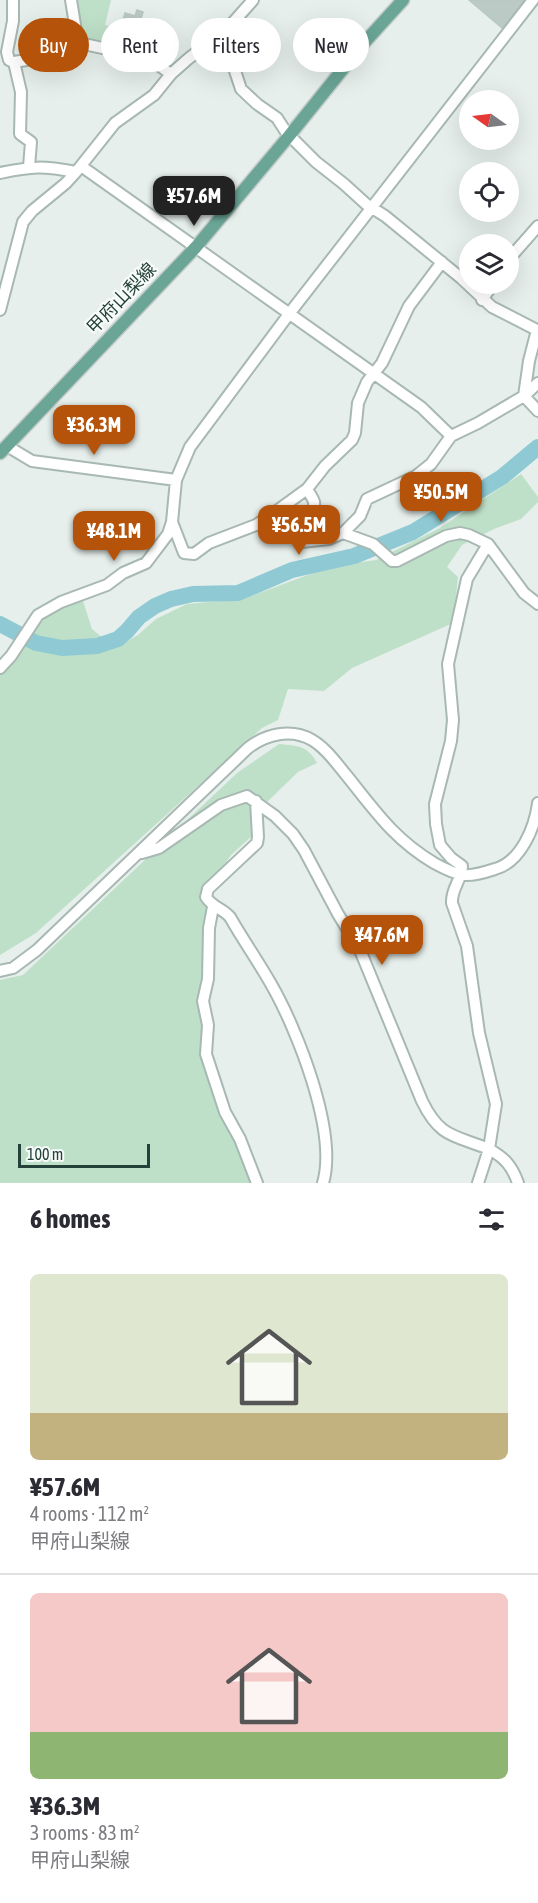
<!DOCTYPE html>
<meta charset="utf-8">
<style>
:root{--surface:#fff;--page:#f7f7f7;--text:#2b2b33;--muted:#7c7c81;--line:#e1e1e2;--accent:#b45309}
body{margin:0;font-family:"Asap Condensed","Noto Sans JP",sans-serif;background:var(--page);color:var(--text);height:100vh;display:flex;flex-direction:column;font-size:22px;white-space:nowrap}
*{box-sizing:border-box;margin:0}
p{font-size:20px;color:var(--muted)}
.icon{flex:none;width:33px;height:33px;fill:none;stroke:currentColor;stroke-width:2;stroke-linecap:round;stroke-linejoin:round}
.map{position:relative;height:1183px;overflow:hidden}
.sheet{display:flex;flex-direction:column;background:var(--surface);flex:1}
.sheet>*{flex:none}
.banner{position:absolute;left:18px;top:18px;width:502px;height:54px;display:flex;gap:12px}
.needle{width:39px;rotate:284deg}
.controls{position:absolute;left:459px;top:90px;display:grid;gap:12px}
.controls a{display:grid;place-items:center;width:60px;height:60px;border-radius:50%;background:var(--surface);box-shadow:0 6px 24px #0002;font-size:30px}
.scale{position:absolute;left:18px;bottom:15px;width:132px;box-sizing:border-box;padding-left:6px;border:3px solid #24423a;border-top:0;font-size:16px;line-height:21px;white-space:nowrap;color:#24423a;-webkit-text-stroke:4px #f7fbf9;paint-order:stroke}
.price{position:absolute;translate:-50% -51px;padding:0 14px;border-radius:12px;background:var(--accent);color:#fff;font-size:20px;line-height:39px;filter:drop-shadow(0 2px 3px #0008)}
.price::after{content:'';position:absolute;left:50%;top:36px;width:18px;height:14px;margin-left:-9px;background:inherit;clip-path:polygon(0 0,100% 0,50% 100%)}
.price.on{background:#222;color:#fff}
ul{padding:0;list-style:none}
li{display:grid;align-content:center;gap:12px;height:318px;padding:0 30px}
li+li{border-top:2px solid var(--line)}
li span{display:grid;place-items:center;height:186px;border-radius:9px;color:#555}
li>.icon{margin-inline-start:auto}
span .icon{width:108px;height:108px;fill:#fffc;stroke-width:1}
li b{font-size:26px}
h2{display:flex;justify-content:space-between;align-items:center;height:72px;padding:0 30px;font-size:26px}
.tag{padding:0 21px;border-radius:27px;background:var(--surface);box-shadow:0 6px 24px #0002;font-size:21px;line-height:54px}
.tag.on{background:var(--accent);color:#fff}
.map>svg:first-child{display:block}
</style>
<div class="map">
<svg width="538" height="1183" viewBox="0 0 538 1183">
<rect width="100%" height="100%" fill="#e6efeb"/>
<!-- green -->
<path fill="#bfe0c8" d="M73,0H111L105,25L117,28L116,34L141,42L139,53L77,43Z
M521,474L538,497V502L521,519L494,529L462,545L447,567L458,577L453,623L352,668L324,691L288,689L278,720L262,728L36,933L0,955V674L43,619L68,604L83,601L92,629L115,648L138,635L156,619L187,604L243,599L332,566L376,560L440,528Z
M279,744C298,746 307,745 317,763L298,772L265,804L254,834L231,855L212,883L211,906L206,1056L252,1183H0V980L23,975L237,773Z"/>
<g fill="none" stroke-linecap="round" stroke-linejoin="round">
<!-- river -->
<path stroke="#8ec9d4" stroke-width="16" d="M0,624L36,643L62,648L97,646L118,639L127,631L139,617L155,606L171,599L193,594L238,593L292,570L354,556L413,532L502,477L538,447"/>
</g>
<!-- building -->
<path fill="#bbcac4" stroke="#b8c9c2" stroke-width="1.5" d="M469,0H524L502,28Z
M137,10L143,12L135,38L119,33L125,13L135,16Z"/>
<g fill="none" stroke-linecap="round" stroke-linejoin="round">
<!-- minor casing -->
<g stroke="#a8b8b2" stroke-width="14">
<path id="minor" d="M13,0V21L7,52L9,60L14,62L21,92L20,134L31,142L29,167
M71,0L76,31V46
M222,32L241,89L257,104L277,118L286,132L316,162L344,184L366,204L385,216L461,278L492,307L537,330L529,361L524,396
M14,62L39,58L84,44L148,58L171,74
M81,166L421,407L451,436
M0,173C33,166 43,166 76,172
M508,260L538,226
M482,300L493,284
M0,310L23,222L32,211L66,183L76,172L115,123L154,95L171,74L188,59L229,27L253,0
M524,396L538,411
M7,446L32,461L176,480
M307,489C309,493 313,498 314,502C316,511 301,528 300,539L302,542L329,539L343,533L373,544L392,561H397L446,536L460,533L469,535L488,544L524,593L538,604
M172,522L184,553L194,554L209,543L256,525L267,518L307,489L325,466L352,440L355,433L358,403L367,382L382,363L409,306L442,262
M343,533L360,516L367,499L416,476L431,464L451,436L478,423L524,396L538,383
M488,544L467,579L448,664L453,720L451,741L435,804L436,824L440,845L451,858L462,866C462,880 451,888 452,903L467,946L479,1033L496,1104L489,1149C505,1158 512,1166 518,1183
M0,668L11,656L38,615L61,602L107,585L123,573L146,563L168,534L172,522L176,480L190,447L289,314L533,0
M256,801L258,837L257,843L208,889L206,897C212,907 222,908 230,917C243,940 258,961 271,984C297,1029 338,1132 323,1183
M142,853L159,848L221,805L247,796L275,816L293,834L304,850L338,914L360,950L422,1101C440,1138 454,1135 489,1149L478,1183
M213,907L209,928L208,979L203,1001L208,1025L206,1054L225,1112L240,1139L257,1183
M0,971L13,968L37,950L248,748C266,734 291,728 312,740C326,748 337,764 347,776C376,812 394,839 434,863C443,868 454,874 464,875C474,876 486,872 495,869C521,862 535,827 538,803"/>
</g>
<!-- major casing -->
<g stroke="#c2cac8" stroke-width="15">
<path id="major" d="M0,453L196,247L289,136L363,44L403,0"/>
</g>
<!-- minor -->
<use href="#minor" stroke="#fff" stroke-width="10"/>
<!-- major -->
<use href="#major" stroke="#6aa596" stroke-width="12"/>
</g>
<g text-anchor="middle" dominant-baseline="central" stroke-width="4.5" stroke-linejoin="round" paint-order="stroke">
<!-- street labels -->
<g font-size="18" fill="#24423a" stroke="#f7fbf9">
<text transform="translate(121 298) rotate(-46)">甲府山梨線</text>
</g>
</g>
</svg>
<div class="controls">
<a><svg class="needle" viewBox="-14 -14 28 28"><path d="M0-13l5 13h-10z" fill="#e53935"/><path d="M0 13l5-13h-10z" fill="#7c7c81"/></svg></a>
<a><svg class="icon" aria-label="locate" viewBox="0 0 24 24"><circle cx="12" cy="12" r="6"/><path d="M12 2v4M12 18v4M2 12h4M18 12h4"/></svg></a>
<a><svg class="icon" aria-label="layers" viewBox="0 0 24 24"><path d="M12 4l9 5-9 5-9-5zM3 14l9 5 9-5"/></svg></a>
</div>
<div class="scale">100 m</div>
<b class="price on" style="left:194px;top:227px">¥57.6M</b>
<b class="price" style="left:94px;top:456px">¥36.3M</b>
<b class="price" style="left:441px;top:523px">¥50.5M</b>
<b class="price" style="left:299px;top:556px">¥56.5M</b>
<b class="price" style="left:114px;top:562px">¥48.1M</b>
<b class="price" style="left:382px;top:966px">¥47.6M</b>
<div class="banner">
<a class="tag on">Buy</a>
<a class="tag">Rent</a>
<a class="tag">Filters</a>
<a class="tag">New</a>
</div>
</div>
<section class="sheet">
<h2>6 homes<svg class="icon" aria-label="filters" viewBox="0 0 24 24"><path d="M4 7h16M4 17h16"/><circle cx="9" cy="7" r="2"/><circle cx="15" cy="17" r="2"/></svg></h2>
<ul>
<li><span style="background:linear-gradient(#dfe7d0 75%,#c2b280 0)"><svg class="icon" aria-label="home" viewBox="0 0 24 24"><path d="M3 11l9-7 9 7M6 9v11h12V9"/></svg></span><div><b>¥57.6M</b><p>4 rooms · 112 m²</p><p>甲府山梨線</p></div></li>
<li><span style="background:linear-gradient(#f6c9c9 75%,#8fb573 0)"><svg class="icon" aria-label="home" viewBox="0 0 24 24"><path d="M3 11l9-7 9 7M6 9v11h12V9"/></svg></span><div><b>¥36.3M</b><p>3 rooms · 83 m²</p><p>甲府山梨線</p></div></li>
</ul>
</section>
